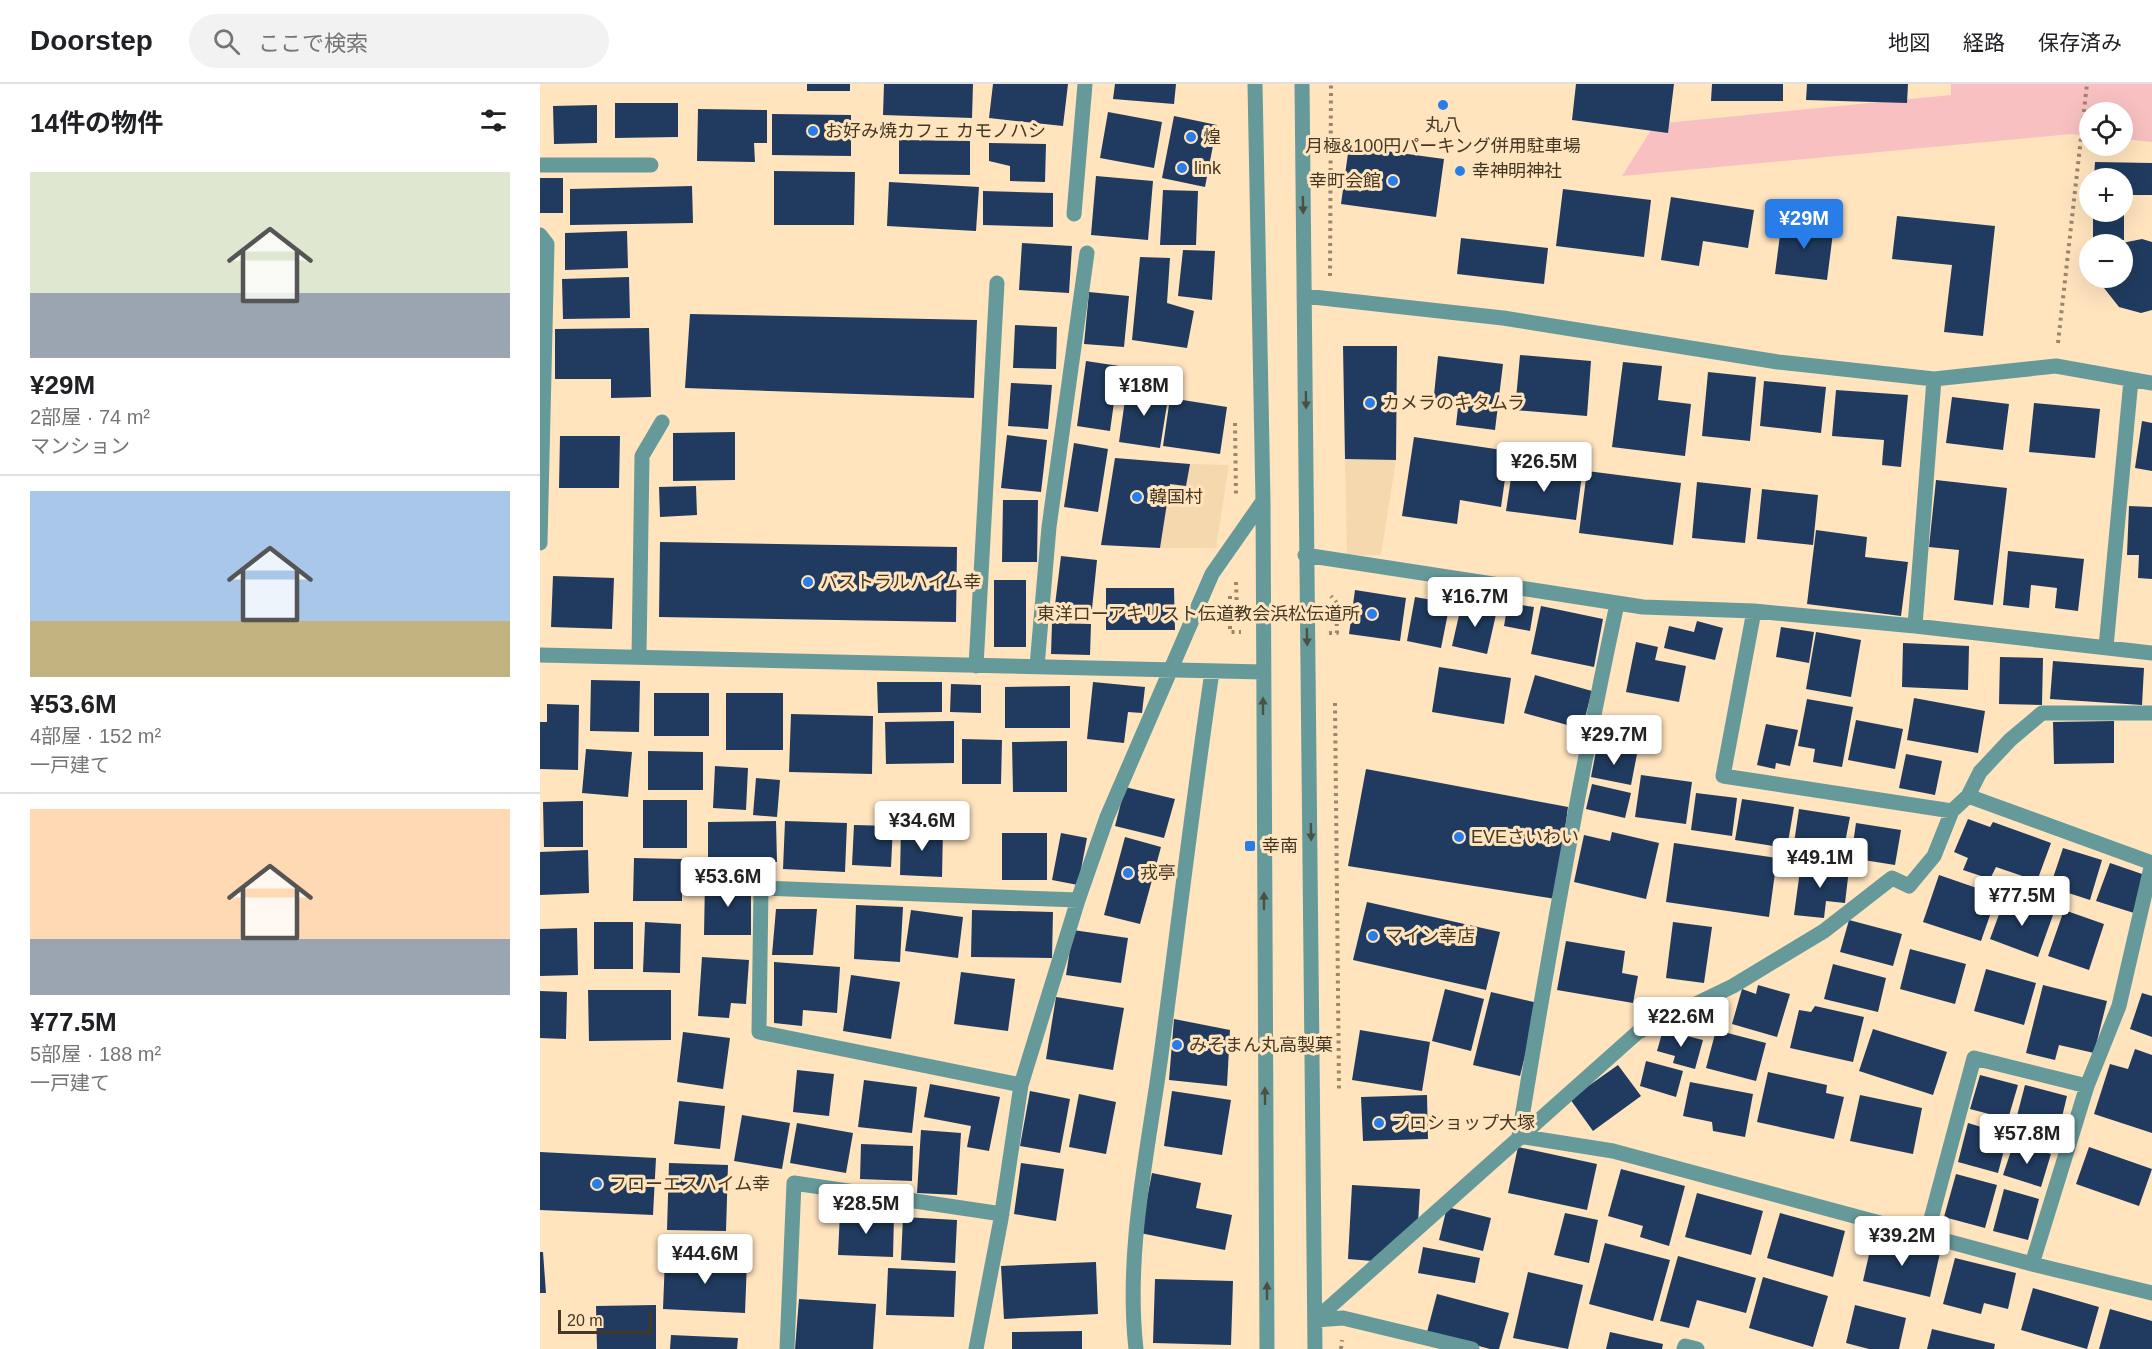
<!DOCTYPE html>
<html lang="ja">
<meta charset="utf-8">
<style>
:root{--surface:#fff;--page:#f2f2f2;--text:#202124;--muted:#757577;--line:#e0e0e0;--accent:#297de8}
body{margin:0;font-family:Arial,"Noto Sans JP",sans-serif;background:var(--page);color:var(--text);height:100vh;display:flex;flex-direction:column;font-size:22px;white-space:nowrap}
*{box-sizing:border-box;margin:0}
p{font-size:20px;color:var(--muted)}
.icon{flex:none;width:33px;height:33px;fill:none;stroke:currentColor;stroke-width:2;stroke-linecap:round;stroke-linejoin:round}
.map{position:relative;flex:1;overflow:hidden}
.sheet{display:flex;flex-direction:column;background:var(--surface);width:540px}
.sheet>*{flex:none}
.fabs{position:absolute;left:1539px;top:18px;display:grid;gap:12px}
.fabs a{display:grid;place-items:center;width:54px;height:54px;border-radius:50%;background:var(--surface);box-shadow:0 6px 24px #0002;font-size:30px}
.scale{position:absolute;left:18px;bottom:15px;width:94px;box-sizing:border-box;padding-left:6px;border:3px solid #443724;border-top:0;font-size:16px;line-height:21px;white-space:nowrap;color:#443724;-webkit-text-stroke:4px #ffe4be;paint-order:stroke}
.price{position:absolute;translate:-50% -51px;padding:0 14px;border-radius:6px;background:#fff;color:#222;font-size:20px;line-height:39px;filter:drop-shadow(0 2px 3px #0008)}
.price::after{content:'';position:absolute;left:50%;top:36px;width:18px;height:14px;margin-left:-9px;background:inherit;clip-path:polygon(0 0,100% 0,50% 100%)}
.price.on{background:var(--accent);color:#fff}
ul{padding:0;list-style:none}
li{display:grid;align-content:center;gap:12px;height:318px;padding:0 30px}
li+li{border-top:2px solid var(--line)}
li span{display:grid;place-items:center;height:186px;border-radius:0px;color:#555}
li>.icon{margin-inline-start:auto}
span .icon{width:108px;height:108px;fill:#fffc;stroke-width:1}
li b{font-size:26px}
h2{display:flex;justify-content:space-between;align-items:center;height:72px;padding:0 30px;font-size:26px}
header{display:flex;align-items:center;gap:36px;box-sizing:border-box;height:84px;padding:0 30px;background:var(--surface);border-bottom:2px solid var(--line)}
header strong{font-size:28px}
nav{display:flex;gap:33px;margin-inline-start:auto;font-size:21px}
.search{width:420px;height:54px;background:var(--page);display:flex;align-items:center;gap:15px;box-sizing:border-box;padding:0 21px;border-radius:33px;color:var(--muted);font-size:22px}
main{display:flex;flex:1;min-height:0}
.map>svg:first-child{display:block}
</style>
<header>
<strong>Doorstep</strong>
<div class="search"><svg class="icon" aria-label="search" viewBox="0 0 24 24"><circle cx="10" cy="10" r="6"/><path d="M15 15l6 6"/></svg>ここで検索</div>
<nav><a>地図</a><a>経路</a><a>保存済み</a></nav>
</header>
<main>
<section class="sheet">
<h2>14件の物件<svg class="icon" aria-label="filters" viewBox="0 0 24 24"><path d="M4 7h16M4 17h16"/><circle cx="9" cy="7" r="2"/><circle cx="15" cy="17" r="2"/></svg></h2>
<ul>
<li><span style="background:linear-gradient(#dfe7d0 65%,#9aa5b1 0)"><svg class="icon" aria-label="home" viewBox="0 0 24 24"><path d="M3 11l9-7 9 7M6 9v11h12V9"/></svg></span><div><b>¥29M</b><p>2部屋 · 74 m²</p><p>マンション</p></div></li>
<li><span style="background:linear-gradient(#a9c7e8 70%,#c2b280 0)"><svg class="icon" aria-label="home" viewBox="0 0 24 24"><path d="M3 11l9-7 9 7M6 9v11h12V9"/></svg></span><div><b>¥53.6M</b><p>4部屋 · 152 m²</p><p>一戸建て</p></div></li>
<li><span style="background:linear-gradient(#ffd9b3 70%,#9aa5b1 0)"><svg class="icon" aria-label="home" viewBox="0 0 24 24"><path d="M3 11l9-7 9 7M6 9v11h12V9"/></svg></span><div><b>¥77.5M</b><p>5部屋 · 188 m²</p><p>一戸建て</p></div></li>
</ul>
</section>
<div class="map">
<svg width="1612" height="1265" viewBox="0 0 1612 1265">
<rect width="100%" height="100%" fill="#ffe4be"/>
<!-- built -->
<path fill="#f5d8ad" d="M805,375L856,376L841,471H807Z
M650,380L689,381L676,464H620L630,400L646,402Z"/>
<!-- green -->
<path fill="#f8c0c1" d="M1411,0H1612V58L1583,55L1582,28H1550L1549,52L1532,50L1082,92L1115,40L1411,11Z"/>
<!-- building -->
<path fill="#203b5f" d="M267,0H310V7H267Z
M344,0H433L432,34L343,31Z
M453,0H528L523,42L449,34Z
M575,0H636L634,20L573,15Z
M1036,0H1134L1128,49L1032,36Z
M1172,0H1243V17H1171Z
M1267,0H1368L1367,19L1266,16Z
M75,19H138V53L75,54Z
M57,21V59L14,60L13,22Z
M158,25L227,26V59H214L215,78L157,77Z
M568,28L622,38L614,84L560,74Z
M232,30L311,31V72L232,71Z
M634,32L677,41L665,103L622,94Z
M359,56L430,57V91L359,90Z
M449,59L506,60L505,98L470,97V82L449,77Z
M809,62L904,75L896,133L801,120Z
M1555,78L1612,79V111H1585L1582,124V94H1554Z
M234,87L315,88L314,141H234Z
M556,92L613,97L608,156L551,151Z
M0,94H23V129H0Z
M349,98L439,103L436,147L347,142Z
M152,102L153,139L30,141V105Z
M1023,105L1111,116L1104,173L1016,162Z
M623,106L658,107L656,161H620Z
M443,107L513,109V143L443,141Z
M1131,113L1214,126L1208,164L1163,157L1159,182L1121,176Z
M1553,128H1584V156L1553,155Z
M1357,132L1455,142L1443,252L1404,248L1412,181L1352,175Z
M1242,135L1294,141L1287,196L1235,190Z
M87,147L88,184L25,186V149Z
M921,154L1008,164L1004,200L917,190Z
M1602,155L1612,158V226L1601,229L1579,223L1564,204L1562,194H1582V159Z
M482,159L532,162L529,209L479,206Z
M643,166L675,167L672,216L638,212Z
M600,173L630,174L627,219L654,227L647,264L592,256Z
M89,193L90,234L23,235L22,195Z
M549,208L589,212L584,263L544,260Z
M150,230L437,236L434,314L145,304Z
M475,241L517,243L516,285L473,284Z
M109,244L111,313L71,314V295H15V245Z
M803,262H857L856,376L805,375Z
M980,271L1051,277L1047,332L975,326Z
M898,272L963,280L955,346L916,341L918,323L893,321Z
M546,277L579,282L570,347L537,342Z
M1083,278L1122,282L1118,316L1151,320L1145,372L1072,363Z
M1168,288L1216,293L1210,357L1162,352Z
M1224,297L1286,303L1281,349L1220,342Z
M471,299L512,301L508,345L468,342Z
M587,302L629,308L620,364L579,358Z
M1296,306L1368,311L1361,383L1342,381L1344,356L1292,352Z
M1412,313L1469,320L1463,366L1406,359Z
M630,314L687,323L680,370L623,362Z
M1494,319L1560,325L1555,374L1489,368Z
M1602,337L1612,339V387L1595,384Z
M195,348V396L133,397V349Z
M467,351L507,356L501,408L461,404Z
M20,352H80L79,404H19Z
M874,353L969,367L961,423L920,416L917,440L862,432Z
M534,359L568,365L558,428L524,423Z
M575,374L650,380L646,402L630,400L620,464L561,461Z
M973,381L1042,391L1036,436L966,427Z
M1047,387L1141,399L1133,461L1039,449Z
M1396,396L1467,404L1453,521L1414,516L1419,466L1389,463Z
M1157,398L1211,404L1205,459L1152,454Z
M156,402L157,431L120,433L119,403Z
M1222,405L1278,411L1273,461L1217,455Z
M463,416H498L497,478H462Z
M1589,422L1612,423V495L1598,494L1599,471H1587Z
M1276,446L1327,453L1325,473L1368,478L1361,532L1267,520Z
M120,458L417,463L416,538L119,533Z
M1468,467L1544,475L1538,527L1515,524L1517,504L1491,501L1489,524L1463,521Z
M521,472L557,476L552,525L515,521Z
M13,492L74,494L72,545L11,543Z
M454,496H486V563H454Z
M566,504H634L635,546H566Z
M815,506L866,514L860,557L809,550Z
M875,513L910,519L901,564L867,557Z
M922,518L957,526L947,570L912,562Z
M968,519L994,523L990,547L964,542Z
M1001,522L1063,535L1054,583L991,570Z
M1157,537L1183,544L1175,576L1124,564L1129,542L1154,548Z
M512,539L551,540L550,571L511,570Z
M1241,543L1274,548L1269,579L1236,573Z
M1276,548L1321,556L1311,613L1266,605Z
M1096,558L1118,563L1115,576L1146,582L1139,618L1086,608Z
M1363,559L1429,562L1428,606L1362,603Z
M1460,573L1503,574L1502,621L1459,620Z
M1513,577L1604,584L1602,621L1510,615Z
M899,583L971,594L964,640L892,628Z
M995,591L1052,607L1042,645L984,629Z
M51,596L100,597L99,648L50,647Z
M337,598H402V628L338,629Z
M553,598L605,603L602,629L588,628L584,659L547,655Z
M411,600L441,601V629L410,628Z
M530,602V644H465V603Z
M114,609H169V652H114Z
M186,609H243V666H186Z
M1374,614L1445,627L1438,669L1367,656Z
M1267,615L1313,623L1302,683L1273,678L1275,665L1258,662Z
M7,620L39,621L38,686L0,685V638H7Z
M251,630L333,632L332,690L249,688Z
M1316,636L1363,645L1355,685L1308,676Z
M414,637V679L346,680L345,638Z
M1574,637V679L1514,680L1513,638Z
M1226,640L1258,646L1250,682L1236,679L1235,685L1217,681Z
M422,655L462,656L461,700H422Z
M527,657V708H473L472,658Z
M1057,662L1097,670L1091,701L1051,693Z
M46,665L92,668L88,713L42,709Z
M108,667L163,668V706H108Z
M1366,670L1402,677L1395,711L1359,704Z
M175,682L208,684L206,726L173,724Z
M826,685L1028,723L1016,815L808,782Z
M1101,691L1152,698L1146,740L1095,733Z
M216,694L240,696L237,733L213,731Z
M1052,700L1091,709L1085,734L1046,725Z
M585,703L635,715L624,754L575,742Z
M1156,709L1197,714L1192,752L1151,746Z
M1202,715L1254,723L1247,764L1195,756Z
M103,716H147V764H103Z
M43,717V763H4L3,718Z
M1259,725L1310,733L1302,774L1253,766Z
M1428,735L1450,743L1453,738L1511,759L1497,797L1456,783L1450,795L1423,786L1428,774L1414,768Z
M236,737L237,778L168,780V738Z
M245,737L307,739L305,788L243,785Z
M1316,739L1361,746L1355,781L1311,774Z
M314,741L353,742L351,783L312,781Z
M361,743L403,744L402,793L360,791Z
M1072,748L1119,759L1106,815L1034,798L1044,751L1070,757Z
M462,749H507V796H462Z
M521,749L547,754L538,801L512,796Z
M585,753L621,763L600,840L564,831Z
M1134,759L1237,774L1229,833L1126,818Z
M1523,764L1562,776L1550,816L1510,803Z
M48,766L49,809L0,811V768Z
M94,774L142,775V817H93Z
M1261,779L1309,785L1305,819L1286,817L1284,834L1254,831Z
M1570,779L1605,791L1594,829L1556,817Z
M1399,791L1457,811L1441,857L1383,838Z
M165,796H211V851H164Z
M1465,814L1513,831L1498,873L1450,855Z
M827,818L960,848L946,906L813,876Z
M316,821L363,823L360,878L314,875Z
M236,825H277L273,871H232Z
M371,826L423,833L418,874L365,867Z
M432,826L513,828L512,874L431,873Z
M1524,826L1564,840L1549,886L1508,872Z
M1309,836L1362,850L1353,882L1300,868Z
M54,838H93V885H54Z
M105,838L141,840L140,889L103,888Z
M1133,838L1172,843L1164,899L1126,894Z
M37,844L38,891L0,892V845Z
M533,846L588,854L581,899L526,891Z
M1026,857L1085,867L1082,889L1098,892L1093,919L1017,906Z
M1370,865L1426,880L1415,920L1360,905Z
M162,873L209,876L206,920L191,919L189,934L158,932Z
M234,878L300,883L297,929L263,926L262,942L234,939Z
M1293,880L1346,894L1338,928L1284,915Z
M1446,885L1496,899L1484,941L1434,927Z
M421,888L475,895L468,947L414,940Z
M311,891L360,898L351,955L303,947Z
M1218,901L1250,910L1237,953L1192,940L1202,905L1216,910Z
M1503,901L1567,917L1554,969L1519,961L1515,976L1486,969Z
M905,905L944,915L931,967L892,957Z
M48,906H131V956L49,957Z
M0,907L27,908L26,955L0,954Z
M951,908L998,919L980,992L933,981Z
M1602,909L1612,912V953L1590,945Z
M516,913L584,924L573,986L506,975Z
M1275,922L1324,933L1313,978L1250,964L1259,926L1271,928Z
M634,935L690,946L687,1002L629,996Z
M1333,945L1407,968L1393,1011L1319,987Z
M820,946L890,958L882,1007L812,996Z
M1123,946L1163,956L1155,985L1133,979L1135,972L1117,967Z
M1176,946L1226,959L1216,997L1166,984Z
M143,948L190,954L183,1005L137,998Z
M1595,965L1612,971V1049L1554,1030L1570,980L1588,985Z
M1106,977L1143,987L1136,1013L1100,1002Z
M1078,981L1101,1012L1053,1047L1030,1015Z
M257,986L294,990L289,1032L253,1028Z
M1228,988L1287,1001L1286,1009L1304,1013L1294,1055L1217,1038Z
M1440,991L1478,1001L1468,1035L1430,1025Z
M324,996L377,1003L372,1049L318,1043Z
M1150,998L1213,1010L1205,1053L1173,1047L1172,1038L1143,1032Z
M390,1000L460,1013L449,1067L427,1063L431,1042L384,1033Z
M1485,1001L1527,1012L1516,1058L1473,1047Z
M490,1007L530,1015L520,1069L480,1062Z
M632,1007L691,1016L682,1071L624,1062Z
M539,1010L576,1018L566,1070L529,1063Z
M887,1011L888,1055L823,1057L821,1013Z
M1320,1011L1382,1024L1373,1070L1310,1057Z
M139,1017L185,1022L180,1065L134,1060Z
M202,1031L250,1039L242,1085L194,1077Z
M257,1039L313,1049L306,1089L250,1079Z
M1428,1039L1468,1051L1458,1089L1418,1078Z
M381,1046L421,1049L417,1111L377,1109Z
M1474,1058L1511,1070L1501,1103L1463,1091Z
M321,1060L373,1062L372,1097L320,1095Z
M978,1063L1057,1080L1047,1126L968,1109Z
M1549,1063L1612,1085L1599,1122L1536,1100Z
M0,1068L116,1074L113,1131L0,1126Z
M129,1079L188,1081L186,1147L127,1146Z
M481,1079L524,1085L516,1137L474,1130Z
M1081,1085L1145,1102L1129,1162L1100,1153L1103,1142L1068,1132Z
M612,1089L661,1099L656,1124L692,1131L685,1166L600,1149Z
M1416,1090L1457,1101L1445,1144L1404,1133Z
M812,1101L880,1105L878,1140L832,1177L808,1175Z
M1464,1105L1499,1115L1488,1156L1453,1147Z
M1157,1109L1223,1127L1211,1171L1145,1153Z
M907,1123L951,1134L943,1167L899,1156Z
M300,1128L354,1130L353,1173L298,1171Z
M1025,1129L1058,1136L1049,1179L1014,1171Z
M1240,1129L1305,1147L1293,1193L1227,1174Z
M363,1133L417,1136L415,1179L361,1176Z
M1333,1153L1400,1169L1390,1213L1323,1197Z
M1065,1159L1130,1176L1113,1237L1049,1220Z
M883,1163L940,1174L935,1199L878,1189Z
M0,1168H3L6,1209H0Z
M1138,1172L1216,1194L1206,1229L1157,1216L1149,1244L1120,1237Z
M125,1174L207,1177L205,1229L123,1225Z
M1415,1174L1476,1189L1468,1225L1444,1219L1441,1230L1403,1220Z
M556,1178L558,1230L464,1235L461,1182Z
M348,1184L416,1187L414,1233L346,1231Z
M988,1188L1043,1201L1028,1265L973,1254Z
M1223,1193L1288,1212L1273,1263L1209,1244Z
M615,1195L693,1197L691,1261L613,1259Z
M1493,1204L1559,1223L1547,1265L1481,1246Z
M897,1210L969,1229L959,1265H950L887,1248Z
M259,1215L336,1220L333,1265H255Z
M116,1221V1265H57L56,1222Z
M1315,1221L1366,1234L1359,1265H1329L1306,1259Z
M1570,1225L1612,1237V1265H1559Z
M1392,1245L1455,1260L1454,1265H1387Z
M542,1247V1265H472V1248Z
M1070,1248L1123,1260L1122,1265H1066Z
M131,1251L198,1254L197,1265H130Z"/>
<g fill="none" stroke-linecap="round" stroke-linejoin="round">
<!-- path -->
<path stroke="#9a876b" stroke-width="4" stroke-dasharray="3 4.5" stroke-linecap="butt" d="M790,192L791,0
M1518,259L1547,0
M695,339L696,412
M696,498L697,526
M690,512V548H701
M789,549H797L796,518L791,512
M795,619L799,1005
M801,1265L802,1256"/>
<!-- minor -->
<path stroke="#669a9a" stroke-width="15" d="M715,0L723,417L727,1265
M762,0L775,1265
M0,81H111
M534,130L545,0
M0,151L7,160L0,459
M764,212L963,234L1238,278L1394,295L1516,282L1612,299
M765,471L1103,523L1214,527L1375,542L1612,569
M1077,520C1039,696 1008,873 979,1052L1073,1067L1492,1180L1612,1209
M1214,527L1183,692L1412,727
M1375,542L1394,295
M1566,563L1591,296
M0,571L723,588
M99,572L102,372L122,338
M436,582L457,199
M497,582L509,443L547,169
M1428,712L1612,779
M481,1001L219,948L221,804L538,816
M1387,1150L1434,974L1547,1002
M1492,1180L1547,1002L1579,922L1612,779
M775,1236L1098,948L1193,902L1284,847L1352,794L1369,802L1394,772L1412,727L1428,712L1440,688L1470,656L1502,629H1612
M775,1236L803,1234L932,1265
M247,1265L254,1099L462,1130
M436,1265L461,1135L481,1001L538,816L567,733L672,490L723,417
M596,1265C585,1167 608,1068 621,971C638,844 653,716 672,588
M1144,1265L1145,1262L1157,1265"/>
</g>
<!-- one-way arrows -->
<defs><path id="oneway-solid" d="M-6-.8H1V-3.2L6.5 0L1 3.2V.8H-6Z" transform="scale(1.5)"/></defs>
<g fill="#4c5042">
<use href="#oneway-solid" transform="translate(763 121) rotate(89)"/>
<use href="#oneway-solid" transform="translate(766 316) rotate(89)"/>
<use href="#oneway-solid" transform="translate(767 553) rotate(89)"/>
<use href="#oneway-solid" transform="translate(723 622) rotate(-90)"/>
<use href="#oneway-solid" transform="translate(771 748) rotate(89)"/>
<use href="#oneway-solid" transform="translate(724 817) rotate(-90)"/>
<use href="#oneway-solid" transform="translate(725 1012) rotate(-90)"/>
<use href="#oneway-solid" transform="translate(727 1207) rotate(-90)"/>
</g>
<!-- markers -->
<g fill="#297de8" stroke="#ffe4be" stroke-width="2">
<circle cx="903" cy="21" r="6"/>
<circle cx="273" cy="47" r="6"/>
<circle cx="651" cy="53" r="6"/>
<circle cx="642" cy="84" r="6"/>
<circle cx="920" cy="87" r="6"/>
<circle cx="853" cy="97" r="6"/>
<circle cx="830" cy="319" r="6"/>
<circle cx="597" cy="413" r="6"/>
<circle cx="268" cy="498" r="6"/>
<circle cx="832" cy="530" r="6"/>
<circle cx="919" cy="753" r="6"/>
<rect x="704" y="756" width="12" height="12" rx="3"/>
<circle cx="588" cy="789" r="6"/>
<circle cx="833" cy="852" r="6"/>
<circle cx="637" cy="961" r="6"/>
<circle cx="839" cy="1039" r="6"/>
<circle cx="57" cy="1100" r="6"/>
</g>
<g text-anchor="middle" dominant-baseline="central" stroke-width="6" stroke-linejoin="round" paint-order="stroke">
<!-- poi labels -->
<g font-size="18" fill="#443724" stroke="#ffe4be" text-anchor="start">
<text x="903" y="41" text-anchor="middle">丸八<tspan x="903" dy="21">月極&amp;100円パーキング併用駐車場</tspan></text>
<text x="285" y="47">お好み焼カフェ カモノハシ</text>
<text x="663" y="53">煌</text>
<text x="654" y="84">link</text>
<text x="932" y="87">幸神明神社</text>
<text x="841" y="97" text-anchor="end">幸町会館</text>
<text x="842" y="319">カメラのキタムラ</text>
<text x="609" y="413">韓国村</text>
<text x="280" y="498">パストラルハイム幸</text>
<text x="820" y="530" text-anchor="end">東洋ローアキリスト伝道教会浜松伝道所</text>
<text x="931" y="753">EVEさいわい</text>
<text x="722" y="762">幸南</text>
<text x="600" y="789">戎亭</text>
<text x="845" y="852">マイン幸店</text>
<text x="649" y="961">みそまん丸高製菓</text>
<text x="851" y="1039">プロショップ大塚</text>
<text x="69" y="1100">フローエスハイム幸</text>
</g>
</g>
</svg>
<div class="fabs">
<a><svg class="icon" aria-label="locate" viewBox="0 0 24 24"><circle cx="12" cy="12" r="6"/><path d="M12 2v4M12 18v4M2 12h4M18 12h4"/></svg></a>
<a>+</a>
<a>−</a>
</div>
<div class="scale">20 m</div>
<b class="price on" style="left:1264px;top:166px">¥29M</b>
<b class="price" style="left:604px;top:333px">¥18M</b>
<b class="price" style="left:1004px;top:409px">¥26.5M</b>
<b class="price" style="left:935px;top:544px">¥16.7M</b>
<b class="price" style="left:1074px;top:682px">¥29.7M</b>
<b class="price" style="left:382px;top:768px">¥34.6M</b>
<b class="price" style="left:1280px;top:805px">¥49.1M</b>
<b class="price" style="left:188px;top:824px">¥53.6M</b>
<b class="price" style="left:1482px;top:843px">¥77.5M</b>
<b class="price" style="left:1141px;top:964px">¥22.6M</b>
<b class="price" style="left:1487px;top:1081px">¥57.8M</b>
<b class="price" style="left:326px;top:1151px">¥28.5M</b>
<b class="price" style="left:1362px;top:1183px">¥39.2M</b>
<b class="price" style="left:165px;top:1201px">¥44.6M</b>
</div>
</main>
